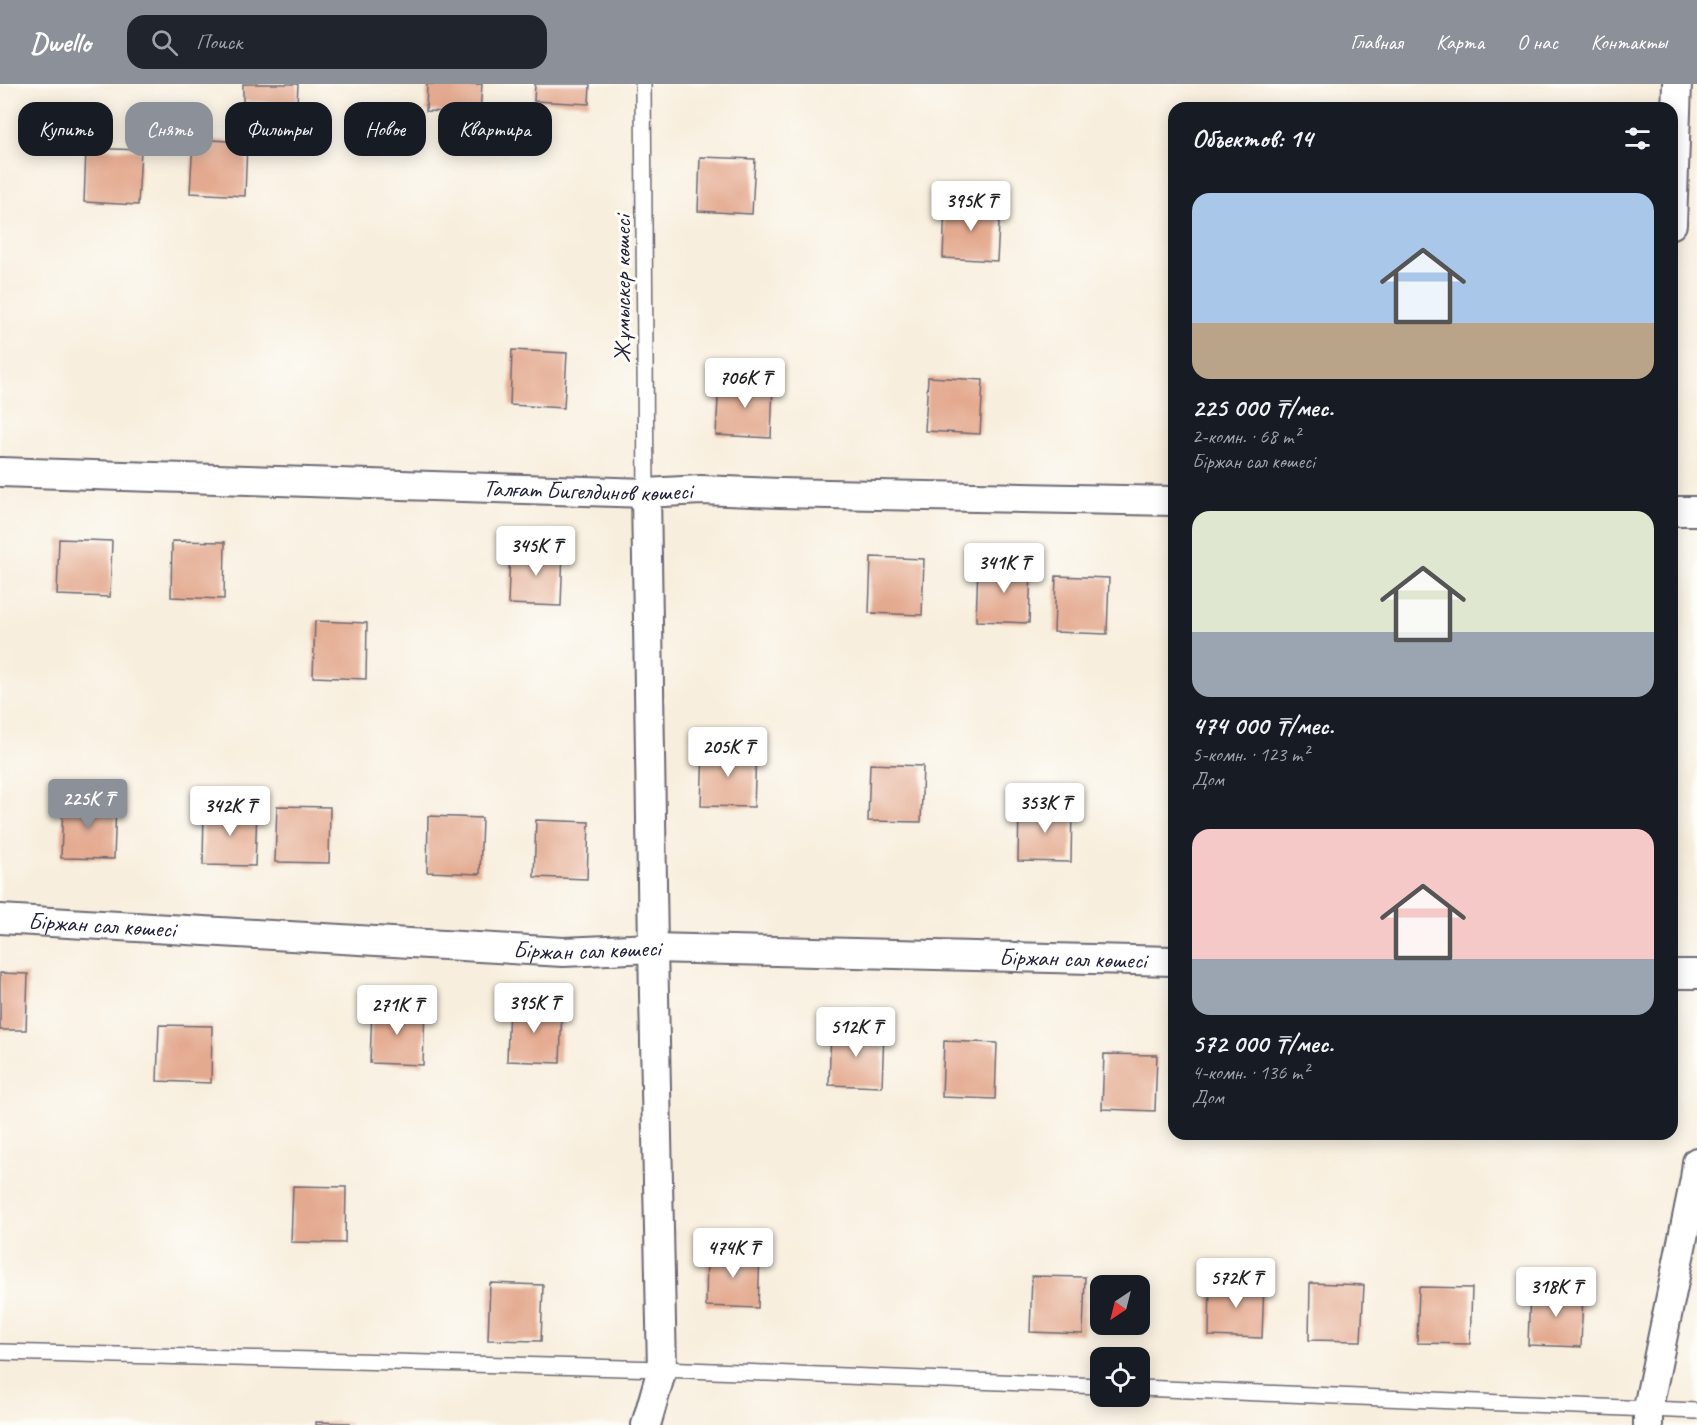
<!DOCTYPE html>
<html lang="ru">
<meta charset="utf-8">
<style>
:root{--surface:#171b24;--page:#20242c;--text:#f1f3f6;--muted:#9ea1a6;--accent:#8c9099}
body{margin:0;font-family:Caveat,sans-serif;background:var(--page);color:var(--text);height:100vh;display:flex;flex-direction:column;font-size:22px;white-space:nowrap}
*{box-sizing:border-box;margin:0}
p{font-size:20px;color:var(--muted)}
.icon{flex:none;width:33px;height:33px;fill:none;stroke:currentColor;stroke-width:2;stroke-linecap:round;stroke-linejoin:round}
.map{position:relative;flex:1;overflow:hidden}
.drawer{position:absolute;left:1168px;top:18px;width:510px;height:1038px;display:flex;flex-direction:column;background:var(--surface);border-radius:18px;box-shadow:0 3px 15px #0003}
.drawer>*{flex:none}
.hud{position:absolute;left:18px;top:18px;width:570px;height:54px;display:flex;gap:12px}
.needle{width:39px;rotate:215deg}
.buttons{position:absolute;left:1090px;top:1191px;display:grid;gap:12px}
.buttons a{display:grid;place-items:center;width:60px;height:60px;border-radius:12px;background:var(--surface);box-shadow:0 3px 15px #0003;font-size:30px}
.price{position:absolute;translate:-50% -51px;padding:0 14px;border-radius:6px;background:#fff;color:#222;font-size:20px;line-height:39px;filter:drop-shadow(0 2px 3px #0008)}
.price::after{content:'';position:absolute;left:50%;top:36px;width:18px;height:14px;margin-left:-9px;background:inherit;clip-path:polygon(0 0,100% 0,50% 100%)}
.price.selected{background:var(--accent);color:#fff}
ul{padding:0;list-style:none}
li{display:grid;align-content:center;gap:12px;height:318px;padding:0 24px}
li span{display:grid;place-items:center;height:186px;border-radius:18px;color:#555}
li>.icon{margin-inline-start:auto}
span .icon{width:108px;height:108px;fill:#fffc;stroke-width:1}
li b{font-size:26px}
h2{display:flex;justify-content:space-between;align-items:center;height:72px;padding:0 24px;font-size:26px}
.chip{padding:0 21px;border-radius:18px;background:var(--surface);box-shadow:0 3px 15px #0003;font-size:21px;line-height:54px}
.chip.selected{background:var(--accent);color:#fff}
header{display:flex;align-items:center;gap:36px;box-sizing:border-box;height:84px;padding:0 30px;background:var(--accent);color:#fff}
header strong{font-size:28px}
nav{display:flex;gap:33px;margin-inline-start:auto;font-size:21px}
.search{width:420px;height:54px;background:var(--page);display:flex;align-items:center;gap:15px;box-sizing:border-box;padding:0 21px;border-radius:18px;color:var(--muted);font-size:22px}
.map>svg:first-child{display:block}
</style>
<header>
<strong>Dwello</strong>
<div class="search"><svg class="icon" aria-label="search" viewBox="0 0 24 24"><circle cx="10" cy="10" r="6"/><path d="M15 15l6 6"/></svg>Поиск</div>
<nav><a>Главная</a><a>Карта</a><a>О нас</a><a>Контакты</a></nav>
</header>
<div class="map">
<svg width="1697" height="1341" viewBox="0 0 1697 1341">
<rect width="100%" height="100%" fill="#fdfcf7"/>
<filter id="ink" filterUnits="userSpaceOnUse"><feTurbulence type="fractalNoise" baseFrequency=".0167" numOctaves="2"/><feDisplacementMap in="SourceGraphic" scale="12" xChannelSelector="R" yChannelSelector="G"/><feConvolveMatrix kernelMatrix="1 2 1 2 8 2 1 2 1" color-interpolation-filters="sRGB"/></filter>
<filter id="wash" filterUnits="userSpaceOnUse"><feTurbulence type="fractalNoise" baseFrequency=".008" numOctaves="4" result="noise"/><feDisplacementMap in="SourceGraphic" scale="24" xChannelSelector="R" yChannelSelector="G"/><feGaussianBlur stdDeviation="1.35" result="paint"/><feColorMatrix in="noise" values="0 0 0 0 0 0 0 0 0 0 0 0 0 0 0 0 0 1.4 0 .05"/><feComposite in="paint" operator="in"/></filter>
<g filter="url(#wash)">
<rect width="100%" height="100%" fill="#f8eedd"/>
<g id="blocks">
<!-- building -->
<path fill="#e4aa90" d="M243,0H298L297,20L243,17Z
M427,0H482L480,29L426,27Z
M535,0H590L589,20L534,17Z
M193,55L247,58L245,112L190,109Z
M86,64L141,66L138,121L84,118Z
M700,73L755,75L752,130L698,127Z
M945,119L1000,122L997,177L943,174Z
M512,266L567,269L564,324L510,321Z
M928,293L983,296L980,350L925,347Z
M719,296L773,299L771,354L716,351Z
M59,455L112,457L110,513L57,511Z
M172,457L225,458L224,515L171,513Z
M510,464L563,465L561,522L508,520Z
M871,473L924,475L922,531L869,529Z
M978,481L1031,483L1029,539L976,537Z
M1056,492L1109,494L1107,550L1054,548Z
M315,537L367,539L366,595L313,593Z
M703,665L756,667L754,723L701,722Z
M870,680L923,682L921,738L868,737Z
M63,718L116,719L114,775L61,774Z
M1019,721L1072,722L1071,778L1018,777Z
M277,722L330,723L329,779L275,778Z
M204,724L257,726L255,782L203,781Z
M428,732L482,734L480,790L427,788Z
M536,736L589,738L587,795L534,793Z
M0,889L28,890L26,946H0Z
M509,921L562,923L560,979L507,977Z
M372,923L425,925L423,981L370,979Z
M159,941L212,942L211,999L157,997Z
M831,945L884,947L882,1003L829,1001Z
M944,957L997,959L995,1015L942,1013Z
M1104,970L1157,971L1155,1027L1102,1025Z
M293,1102L346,1103L345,1159L291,1158Z
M707,1166L760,1168L758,1224L706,1222Z
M1032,1192L1085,1193L1083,1250L1030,1248Z
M1210,1196L1264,1198L1262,1254L1209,1252Z
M490,1199L543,1201L541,1257L488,1256Z
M1310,1199L1364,1201L1361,1257L1309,1256Z
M1419,1203L1472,1204L1470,1260L1417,1259Z
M1530,1205L1583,1207L1581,1263L1528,1261Z
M316,1338L350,1339V1341H316Z"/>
</g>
</g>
<g filter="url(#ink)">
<use href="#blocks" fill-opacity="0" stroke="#6d6974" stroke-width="1.5"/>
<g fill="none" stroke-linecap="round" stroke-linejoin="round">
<!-- lane casing -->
<g stroke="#6d6974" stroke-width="18">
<path id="lane" d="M643,0L646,409
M0,1268L662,1285L1101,1302
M1140,1304L1697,1327"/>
</g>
<!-- street casing -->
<g stroke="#6d6974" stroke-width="32">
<g id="street">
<path d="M1672,140L1677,0"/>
<path id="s1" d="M0,388L646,409L701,406L779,409L1174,417"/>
<path d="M1672,427H1697"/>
<path id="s2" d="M0,835L563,868L653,864L1174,877"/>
<path d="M1672,890H1697"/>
<path d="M646,1341L662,1285L653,864L646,409"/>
<path d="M1648,1341V1324L1695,1095L1697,1078"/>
</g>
</g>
<!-- lane -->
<use href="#lane" stroke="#fff" stroke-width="15"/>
<!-- street -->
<use href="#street" stroke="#fff" stroke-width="28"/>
</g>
</g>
<g text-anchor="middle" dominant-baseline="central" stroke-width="6" stroke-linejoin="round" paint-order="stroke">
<!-- street labels -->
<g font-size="24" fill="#22223b" stroke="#fdfcf7">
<text transform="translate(622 205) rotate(-90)">Жұмыскер көшесі</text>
<text stroke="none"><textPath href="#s1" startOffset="588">Талғат Бигелдинов көшесі</textPath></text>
<text stroke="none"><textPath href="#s2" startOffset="102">Біржан сал көшесі</textPath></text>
<text stroke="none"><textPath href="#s2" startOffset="588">Біржан сал көшесі</textPath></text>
<text stroke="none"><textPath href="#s2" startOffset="1074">Біржан сал көшесі</textPath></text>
</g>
</g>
</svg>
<div class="buttons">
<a><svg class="needle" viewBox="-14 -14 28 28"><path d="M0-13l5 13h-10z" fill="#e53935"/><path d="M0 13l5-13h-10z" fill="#9ea1a6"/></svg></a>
<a><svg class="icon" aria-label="locate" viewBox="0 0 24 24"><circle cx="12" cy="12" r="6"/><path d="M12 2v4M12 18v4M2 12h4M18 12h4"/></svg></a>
</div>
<b class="price" style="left:971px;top:148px">395K ₸</b>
<b class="price" style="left:745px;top:325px">706K ₸</b>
<b class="price" style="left:536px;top:493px">345K ₸</b>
<b class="price" style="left:1004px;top:510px">341K ₸</b>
<b class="price" style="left:728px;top:694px">205K ₸</b>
<b class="price selected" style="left:88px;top:746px">225K ₸</b>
<b class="price" style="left:1045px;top:750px">353K ₸</b>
<b class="price" style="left:230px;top:753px">342K ₸</b>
<b class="price" style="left:534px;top:950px">395K ₸</b>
<b class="price" style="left:397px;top:952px">271K ₸</b>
<b class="price" style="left:856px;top:974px">512K ₸</b>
<b class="price" style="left:733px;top:1195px">474K ₸</b>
<b class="price" style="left:1236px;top:1225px">572K ₸</b>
<b class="price" style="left:1556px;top:1234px">318K ₸</b>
<div class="hud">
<a class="chip">Купить</a>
<a class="chip selected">Снять</a>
<a class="chip">Фильтры</a>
<a class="chip">Новое</a>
<a class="chip">Квартира</a>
</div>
<section class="drawer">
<h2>Объектов: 14<svg class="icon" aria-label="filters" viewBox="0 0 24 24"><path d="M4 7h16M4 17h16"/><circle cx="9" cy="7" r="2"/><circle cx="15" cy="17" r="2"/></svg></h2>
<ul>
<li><span style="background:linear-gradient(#a9c7e8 70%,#b9a48a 0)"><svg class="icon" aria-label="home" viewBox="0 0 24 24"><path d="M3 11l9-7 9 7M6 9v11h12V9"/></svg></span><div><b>225 000 ₸/мес.</b><p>2-комн. · 68 m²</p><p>Біржан сал көшесі</p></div></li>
<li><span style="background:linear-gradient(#dfe7d0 65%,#9aa5b1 0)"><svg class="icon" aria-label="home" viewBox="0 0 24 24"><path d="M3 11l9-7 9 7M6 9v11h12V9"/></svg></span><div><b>474 000 ₸/мес.</b><p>5-комн. · 123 m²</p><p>Дом</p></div></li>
<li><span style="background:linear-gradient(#f6c9c9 70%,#9aa5b1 0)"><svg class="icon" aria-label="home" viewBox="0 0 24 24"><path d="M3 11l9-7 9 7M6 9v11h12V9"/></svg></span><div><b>572 000 ₸/мес.</b><p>4-комн. · 136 m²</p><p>Дом</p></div></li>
</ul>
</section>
</div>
